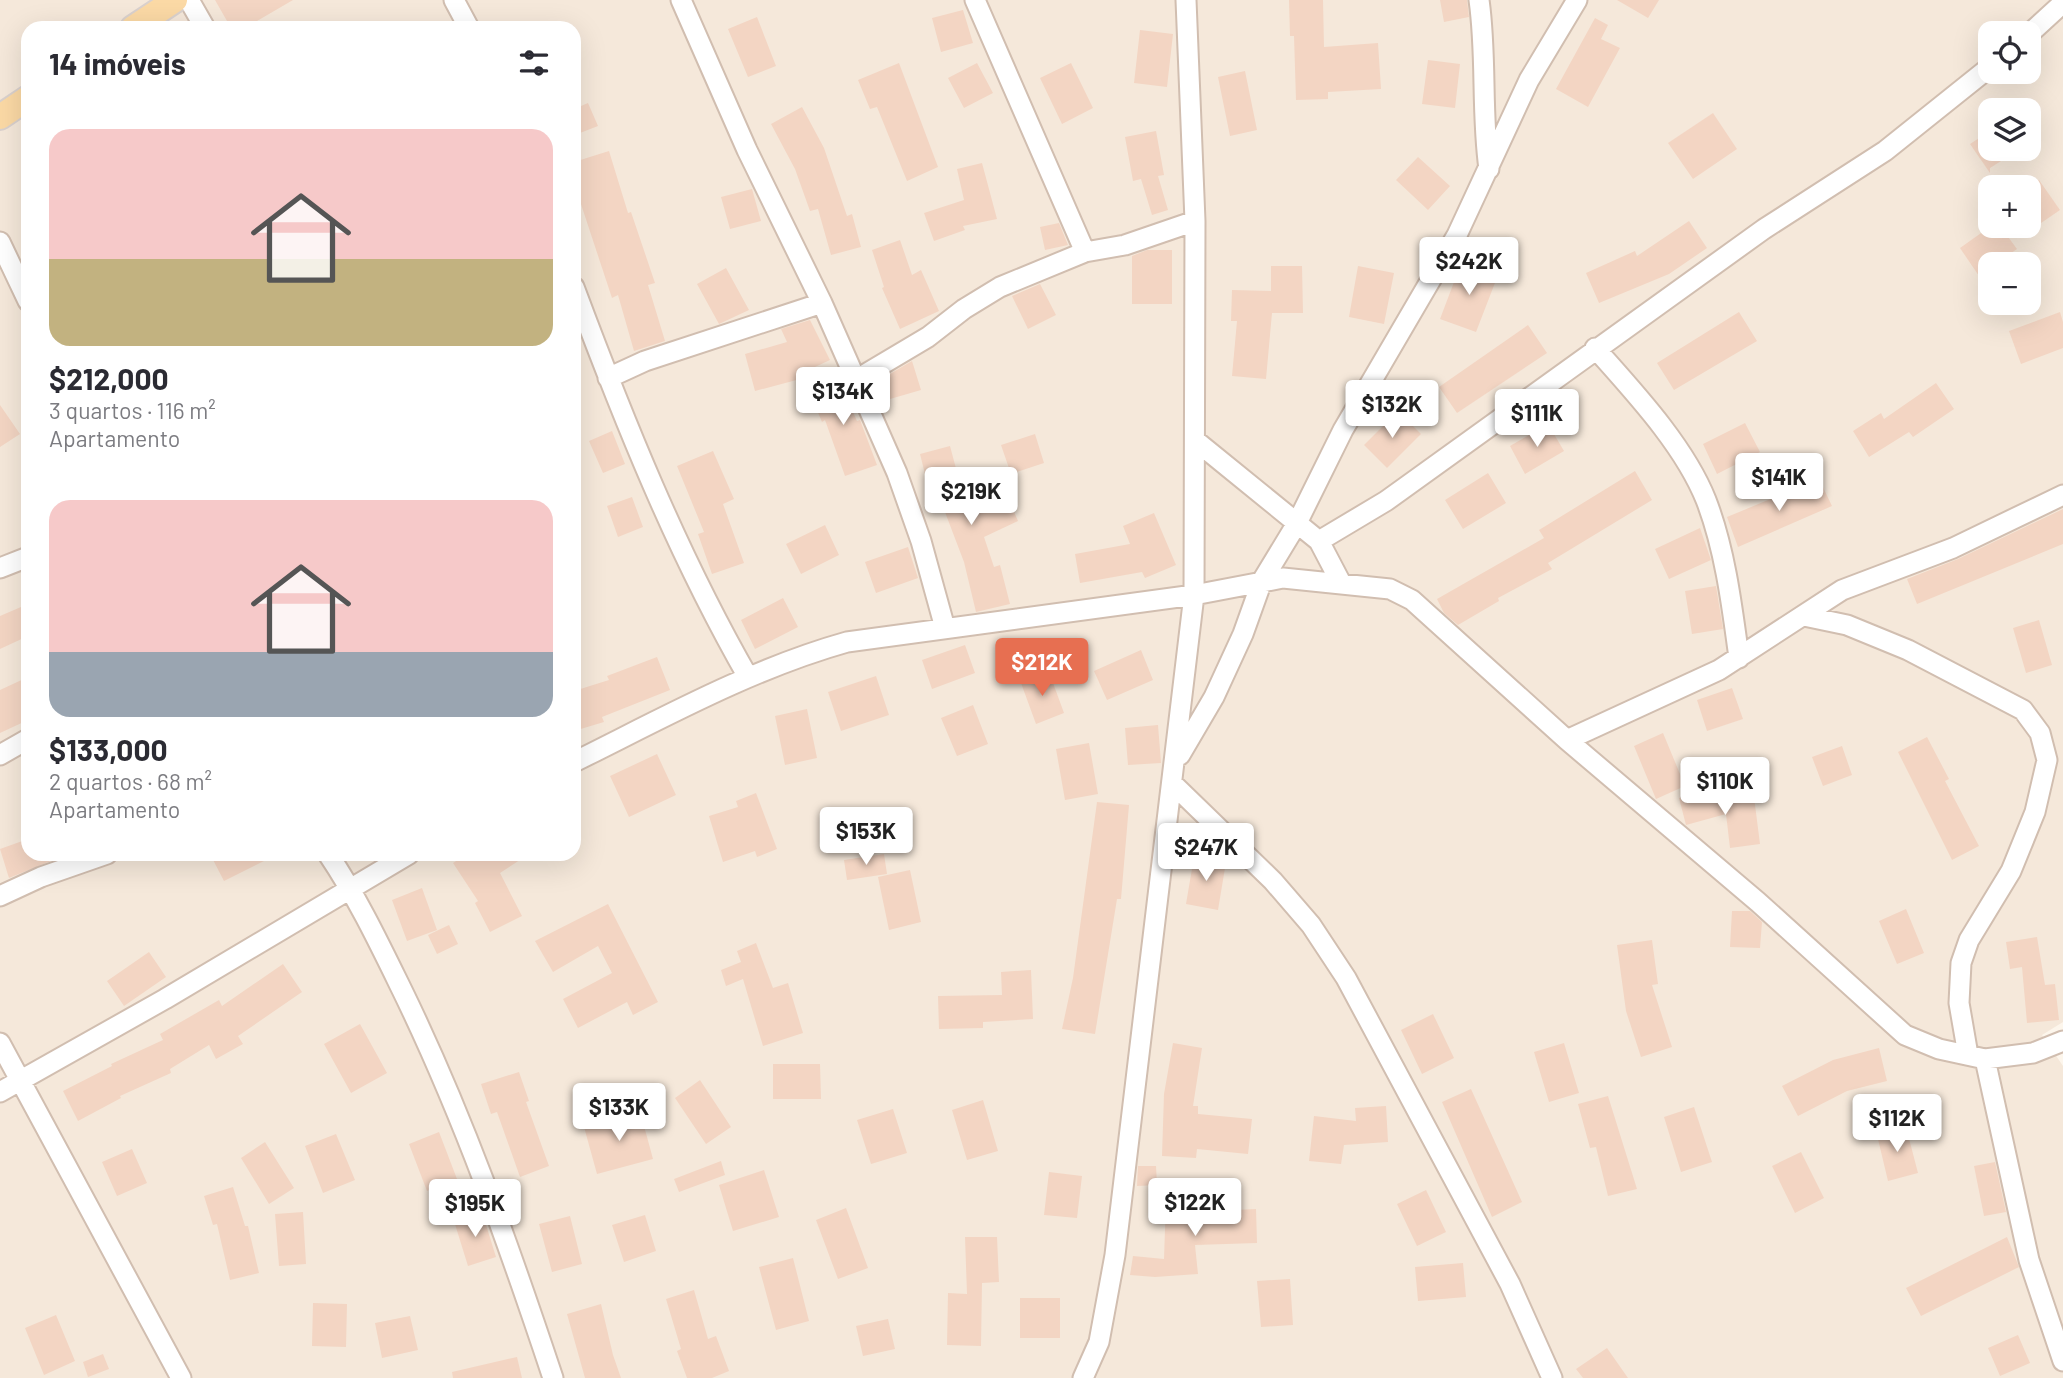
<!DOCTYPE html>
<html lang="pt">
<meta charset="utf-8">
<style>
:root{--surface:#fff;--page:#f2f2f3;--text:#2b2b33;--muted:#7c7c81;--accent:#e76f51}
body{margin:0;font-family:Barlow,sans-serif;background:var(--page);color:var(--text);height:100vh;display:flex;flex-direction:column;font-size:26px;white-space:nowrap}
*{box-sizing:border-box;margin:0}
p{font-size:23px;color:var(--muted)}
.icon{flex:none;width:38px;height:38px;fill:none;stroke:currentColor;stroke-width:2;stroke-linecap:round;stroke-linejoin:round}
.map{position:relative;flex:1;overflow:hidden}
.sheet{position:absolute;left:21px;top:21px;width:560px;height:840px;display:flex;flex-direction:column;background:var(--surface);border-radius:21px;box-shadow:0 7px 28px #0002}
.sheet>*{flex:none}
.fabs{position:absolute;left:1978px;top:21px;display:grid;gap:14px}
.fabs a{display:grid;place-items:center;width:63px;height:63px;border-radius:14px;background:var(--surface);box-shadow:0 7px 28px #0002;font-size:35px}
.price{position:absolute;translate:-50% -60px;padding:0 16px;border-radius:7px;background:#fff;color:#222;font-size:23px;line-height:46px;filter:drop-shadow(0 2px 4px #0008)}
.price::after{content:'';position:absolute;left:50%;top:42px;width:21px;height:16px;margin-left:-10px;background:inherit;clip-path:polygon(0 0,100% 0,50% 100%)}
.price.selected{background:var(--accent);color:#fff}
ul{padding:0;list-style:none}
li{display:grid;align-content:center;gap:14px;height:371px;padding:0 28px}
li span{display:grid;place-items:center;height:217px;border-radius:21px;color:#555}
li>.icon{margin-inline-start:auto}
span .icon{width:126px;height:126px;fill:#fffc;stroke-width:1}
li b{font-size:30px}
h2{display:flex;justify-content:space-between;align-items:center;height:84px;padding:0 28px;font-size:30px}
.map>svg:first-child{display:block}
</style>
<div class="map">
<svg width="2063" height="1378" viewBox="0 0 2063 1378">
<rect width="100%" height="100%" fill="#fdf6ec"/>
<!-- residential -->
<path fill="#f5e8da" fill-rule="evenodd" d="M0,0H2063V1022L2042,1035L2063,1066V1378H0ZM28,28H574V854H28ZM1990,33H2028V72H1990ZM1990,110H2028V149H1990ZM1990,187H2028V226H1990ZM1990,264H2028V303H1990Z"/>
<!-- building -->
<path fill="#f3d5c3" d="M215,0H293L245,28H231Z
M1289,0H1323L1324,47L1378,43L1381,89L1328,92V99L1296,100L1294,36H1290Z
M1440,0H1467L1469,17L1444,22Z
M1617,0H1659L1648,18Z
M963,10L973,43L941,52L932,18Z
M757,17L776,66L748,77L728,29Z
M1595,18L1608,25L1601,39L1620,48L1588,107L1556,89Z
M1140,30L1173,34L1167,87L1134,83Z
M1428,60L1460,64L1455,108L1422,104Z
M899,63L938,167L907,181L877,107L870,109L858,80Z
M977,63L993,93L964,108L948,78Z
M1071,63L1093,108L1062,124L1040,78Z
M1245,71L1257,130L1230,136L1218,77Z
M588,103L598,126L580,133L574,119V109Z
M802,107L824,148L847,216L852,214L861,247L831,255L818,209L810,211L795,169L771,124Z
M1713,113L1737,149L1693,179L1668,143Z
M1156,131L1164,175L1158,176L1168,210L1152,215L1141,179L1133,181L1125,137Z
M1990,131V149H2020L1990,168V173L1970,144Z
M609,151L628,213L631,212L655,283L648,285L665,341L634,351L618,295L612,298L574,183V162Z
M1418,157L1450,186L1428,210L1396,180Z
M982,163L997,219L963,226L965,230L934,241L924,213L964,200L957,169Z
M2039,180L2060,210L2028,232V188Z
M752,189L761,221L730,229L721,197Z
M1689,221L1707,248L1669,274L1599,303L1586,273L1635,251L1637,256Z
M1059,223L1068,245L1045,250L1040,227Z
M1991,226H2000L2017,249L1995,264H1990V268L1979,276L1960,248Z
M900,240L912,275L921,270L939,311L900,329L882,288L884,287L872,250Z
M1147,250H1172V304H1132V256Z
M1462,261L1498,275L1476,332L1440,319Z
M1271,266H1302L1303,313H1272L1266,379L1232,376L1237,321H1231L1232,290L1271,291Z
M1358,266L1394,273L1384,324L1349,317Z
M726,268L749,310L719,324L697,284Z
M1040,284L1056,315L1028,329L1012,296Z
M1739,312L1757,341L1674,390L1657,363Z
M2060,312L2063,322V348L2021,364L2009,331Z
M810,320L830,360L802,373L804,378L755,391L745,354L787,342L781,329Z
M1528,325L1547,353L1457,413L1439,387Z
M912,361L921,390L890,399L883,378Z
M838,378L857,421L860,420L877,465L845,476L825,420L822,422L807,387Z
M1936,383L1954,409L1913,437L1909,432L1869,457L1853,431L1881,413L1884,419Z
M0,405L20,434L0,447Z
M1398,411L1421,434L1387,468L1364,445Z
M1745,423L1760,452L1717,474L1703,444Z
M1548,424L1564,451L1525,474L1510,446Z
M612,431L625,464L603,473L589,441Z
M1035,434L1044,463L1011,474L1001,445Z
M950,446L966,506L1004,489L1018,521L984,537L994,567L1000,565L1010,604L976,612L964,562L940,499L932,502L920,454Z
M713,451L734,499L723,504L744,563L712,574L698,534L704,532L677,466Z
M1635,471L1652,500L1548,563L1552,569L1498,598L1499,601L1458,625L1444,613L1437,599L1544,538L1539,530Z
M1488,473L1506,503L1463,529L1445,500Z
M1819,479L1832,506L1738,547L1727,517Z
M632,497L643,527L618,537L607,506Z
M2063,509V544L1917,604L1907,579L1958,559Z
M1154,513L1176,565L1145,578L1142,572L1080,583L1075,554L1130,544L1123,526Z
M825,525L839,555L801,574L786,544Z
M1700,528L1711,560L1669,579L1655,549Z
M908,547L918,578L876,593L865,562Z
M1716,586L1723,629L1692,634L1685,591Z
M783,598L798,627L755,649L741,620Z
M28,604V636L0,649V616Z
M2039,620L2052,665L2026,673L2013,628Z
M965,645L975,673L932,689L922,660Z
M1141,650L1153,680L1107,700L1094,671Z
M657,657L670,690L602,717L604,722L574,731V691L609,680L607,676Z
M1049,672L1064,713L1036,724L1021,683Z
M876,676L889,715L841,731L828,692Z
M28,677V720L0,733V690Z
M1732,688L1743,719L1707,731L1697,700Z
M973,705L988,744L957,756L941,718Z
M807,709L817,758L785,765L775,716Z
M1158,725L1161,763L1128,765L1125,728Z
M1663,733L1685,786L1656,799L1634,746Z
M1927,737L1949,779L1945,781L1979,846L1952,860L1898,752Z
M1089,743L1098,794L1065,800L1056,749Z
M1842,746L1852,775L1823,786L1812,757Z
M657,754L676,795L629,817L610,776Z
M1706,790L1709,803L1754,797L1760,844L1730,848L1726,814L1686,825L1679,798Z
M756,793L777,849L757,857L755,851L723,862L709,816L738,807L736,801Z
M1097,802L1129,805L1121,899H1117L1095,1034L1062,1029L1073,978Z
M28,839V854H49L51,861L9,878L0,849Z
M210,854H278L224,881Z
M467,854H529L500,873L522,916L490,932L475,903L478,901L453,863Z
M884,854L887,874L847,880L844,860Z
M1194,857L1226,862L1218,910L1186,904Z
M910,870L921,922L889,930L878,877Z
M422,888L437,930L407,941L392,900Z
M608,904L658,1002L633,1015L627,1002L578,1028L563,999L612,973L598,946L553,972L535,941Z
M1906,909L1924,953L1897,964L1879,921Z
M1732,911H1750L1762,922L1760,948L1730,947Z
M449,925L458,944L437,954L428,935Z
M2037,937L2045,985L2055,984L2059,1020L2027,1023L2022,967L2010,969L2006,942Z
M1652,940L1658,984L1652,985L1672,1047L1641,1057L1626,1011L1617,945Z
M756,943L773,988L788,983L803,1033L763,1046L743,979L726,986L721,970L741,962L737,951Z
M149,952L166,977L124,1006L107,981Z
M283,964L302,992L238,1036L243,1044L216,1059L209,1045L170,1069L171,1073L120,1096L121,1098L78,1121L63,1091L112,1066L111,1064L163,1040L160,1034L219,1000L222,1006Z
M1031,970L1033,1019L983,1022V1028L939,1029L938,996L1002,995L1001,972Z
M1433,1014L1454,1058L1422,1074L1401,1030Z
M360,1024L387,1073L351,1093L324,1044Z
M1173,1043L1202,1048L1193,1106H1198V1114L1252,1119L1248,1154L1197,1149L1196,1158L1162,1156L1164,1094Z
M1564,1043L1579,1093L1549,1102L1534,1052Z
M1879,1048L1887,1081L1847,1091L1798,1116L1782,1086L1833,1060Z
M773,1064H820L821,1099H773Z
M519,1072L529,1101L526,1102L549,1166L520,1177L497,1112L491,1114L481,1084Z
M700,1080L731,1127L706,1144L675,1098Z
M1471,1089L1522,1202L1492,1217L1442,1102Z
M1608,1096L1637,1189L1608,1196L1596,1147L1590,1148L1578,1104Z
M983,1100L998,1151L967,1160L952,1110Z
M1386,1106L1388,1142L1344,1145L1341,1164L1309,1161L1314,1116L1356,1121L1355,1108Z
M1694,1107L1712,1162L1681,1172L1664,1117Z
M893,1109L907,1153L871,1164L857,1120Z
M640,1111L653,1159L597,1174L584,1127Z
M1906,1127L1918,1173L1888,1181L1877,1135Z
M439,1132L457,1179L427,1191L409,1144Z
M336,1134L355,1180L323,1193L305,1146Z
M265,1142L294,1188L269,1204L241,1158Z
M132,1149L147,1183L117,1196L102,1162Z
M1801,1152L1824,1198L1795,1213L1772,1166Z
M721,1161L725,1175L679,1192L674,1179Z
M1995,1162L2006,1212L1984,1216L1974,1166Z
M1138,1166H1156L1157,1185L1137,1186Z
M764,1170L779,1217L733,1231L719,1185Z
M1049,1172L1082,1176L1077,1218L1044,1215Z
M233,1187L245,1226H248L259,1273L230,1280L217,1224L213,1225L204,1196Z
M1426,1190L1446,1232L1417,1246L1397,1204Z
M1166,1200L1192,1201V1212L1256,1209L1257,1243L1195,1245L1198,1274L1155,1277L1130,1275L1133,1256L1164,1259Z
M846,1208L868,1268L838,1279L816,1220Z
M303,1212L306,1264L279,1266L275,1214Z
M482,1212L496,1257L468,1266L454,1221Z
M645,1215L656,1251L624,1262L612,1225Z
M570,1216L582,1264L552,1272L539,1224Z
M965,1237H997L999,1282L982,1283L981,1346L947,1345L948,1293L967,1294Z
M2007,1237L2019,1267L1921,1316L1906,1288Z
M793,1258L809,1321L776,1330L759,1267Z
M1463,1263L1466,1297L1418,1301L1415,1267Z
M1290,1279L1293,1325L1261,1327L1257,1281Z
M694,1290L708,1339L716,1336L729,1371L712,1378H687L677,1351L681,1349L666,1299Z
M1020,1298H1060V1338H1020Z
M313,1303L347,1304L346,1347L312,1346Z
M601,1304L613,1355L621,1378H585L567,1314Z
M56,1315L75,1361L44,1375L25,1328Z
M410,1316L418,1350L382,1358L375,1323Z
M888,1319L895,1349L863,1356L856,1326Z
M2018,1335L2030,1363L2000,1376L1988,1348Z
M1607,1348L1628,1378H1583L1576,1369Z
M103,1354L109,1369L88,1377L83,1362Z
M517,1357L522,1378H453L452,1372Z"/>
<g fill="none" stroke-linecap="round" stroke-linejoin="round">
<!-- minor casing -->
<g stroke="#d1beb0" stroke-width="23">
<path id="minor" d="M189,0L205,28
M454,0L469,28
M681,0L747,150L822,303L897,473L921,541L945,628
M975,0L1085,252L1125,245L1195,221
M1479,0C1487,56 1481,112 1489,169
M2028,35L2063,3
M0,242L28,301
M574,287C624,421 677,553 748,677
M1595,348C1634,392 1684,445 1706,500C1725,549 1732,606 1739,658
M608,378L645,361L822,303
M854,381L928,337L964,309L1000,287L1085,252
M1196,441L1319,541L1341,583
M1319,541L1386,501L1764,229L1885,151L1990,67
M0,568L28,557
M1804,616L1847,625L1908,650L2023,710L2040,733L2047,760L2035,812L2011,871L1969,940L1961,963L1959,1003L1968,1055
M1567,740L1719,670L1842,590L1953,548L2063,495
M0,755L28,739
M1180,755L1214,697L1243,634L1262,581L1296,525L1343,430L1457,235L1529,80L1577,0
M574,762C663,718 751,669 847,642L1194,595L1283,578L1390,589L1412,600L1567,740L1758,902L1905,1035L1939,1049L1985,1059L2033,1053L2063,1041
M1173,784L1273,881L1311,925L1346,978L1510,1284L1552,1378
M328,854C357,897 379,943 402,990C463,1115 509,1246 553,1378
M0,896L41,877L107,854
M0,1043L181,1378
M1985,1059L2029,1260L2063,1361
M0,1092L165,999L409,854
M1083,1378L1099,1342L1115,1255L1194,595L1195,221L1186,0"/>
</g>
<!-- major casing -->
<g stroke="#dad1cd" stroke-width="28">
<path id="major" d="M133,28L175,0
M0,117L28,98"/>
</g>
<!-- minor -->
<use href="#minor" stroke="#fff" stroke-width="19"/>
<!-- major -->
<use href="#major" stroke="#fbd9a5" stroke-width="24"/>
</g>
</svg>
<div class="fabs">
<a><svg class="icon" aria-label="locate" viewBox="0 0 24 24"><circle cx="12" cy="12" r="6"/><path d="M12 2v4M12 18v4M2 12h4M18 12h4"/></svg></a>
<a><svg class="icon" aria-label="layers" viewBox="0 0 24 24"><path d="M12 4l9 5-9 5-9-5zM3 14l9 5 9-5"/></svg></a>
<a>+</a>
<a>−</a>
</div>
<b class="price" style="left:1469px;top:297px">$242K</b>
<b class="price" style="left:843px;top:427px">$134K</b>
<b class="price" style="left:1392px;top:440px">$132K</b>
<b class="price" style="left:1537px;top:449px">$111K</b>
<b class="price" style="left:1779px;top:513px">$141K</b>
<b class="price" style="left:971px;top:527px">$219K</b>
<b class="price selected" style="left:1042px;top:698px">$212K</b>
<b class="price" style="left:1725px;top:817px">$110K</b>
<b class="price" style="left:866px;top:867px">$153K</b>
<b class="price" style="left:1206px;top:883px">$247K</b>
<b class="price" style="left:619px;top:1143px">$133K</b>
<b class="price" style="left:1897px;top:1154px">$112K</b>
<b class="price" style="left:1195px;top:1238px">$122K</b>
<b class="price" style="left:475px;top:1239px">$195K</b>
<section class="sheet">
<h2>14 imóveis<svg class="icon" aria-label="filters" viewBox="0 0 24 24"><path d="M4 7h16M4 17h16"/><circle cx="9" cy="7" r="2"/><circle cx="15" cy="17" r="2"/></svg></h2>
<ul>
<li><span style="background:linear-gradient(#f6c9c9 60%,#c2b280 0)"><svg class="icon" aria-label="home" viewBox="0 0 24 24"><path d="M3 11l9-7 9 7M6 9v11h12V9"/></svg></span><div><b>$212,000</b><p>3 quartos · 116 m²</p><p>Apartamento</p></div></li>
<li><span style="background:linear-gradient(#f6c9c9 70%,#9aa5b1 0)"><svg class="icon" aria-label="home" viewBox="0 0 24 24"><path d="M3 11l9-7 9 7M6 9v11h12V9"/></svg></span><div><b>$133,000</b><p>2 quartos · 68 m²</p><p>Apartamento</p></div></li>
</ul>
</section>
</div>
